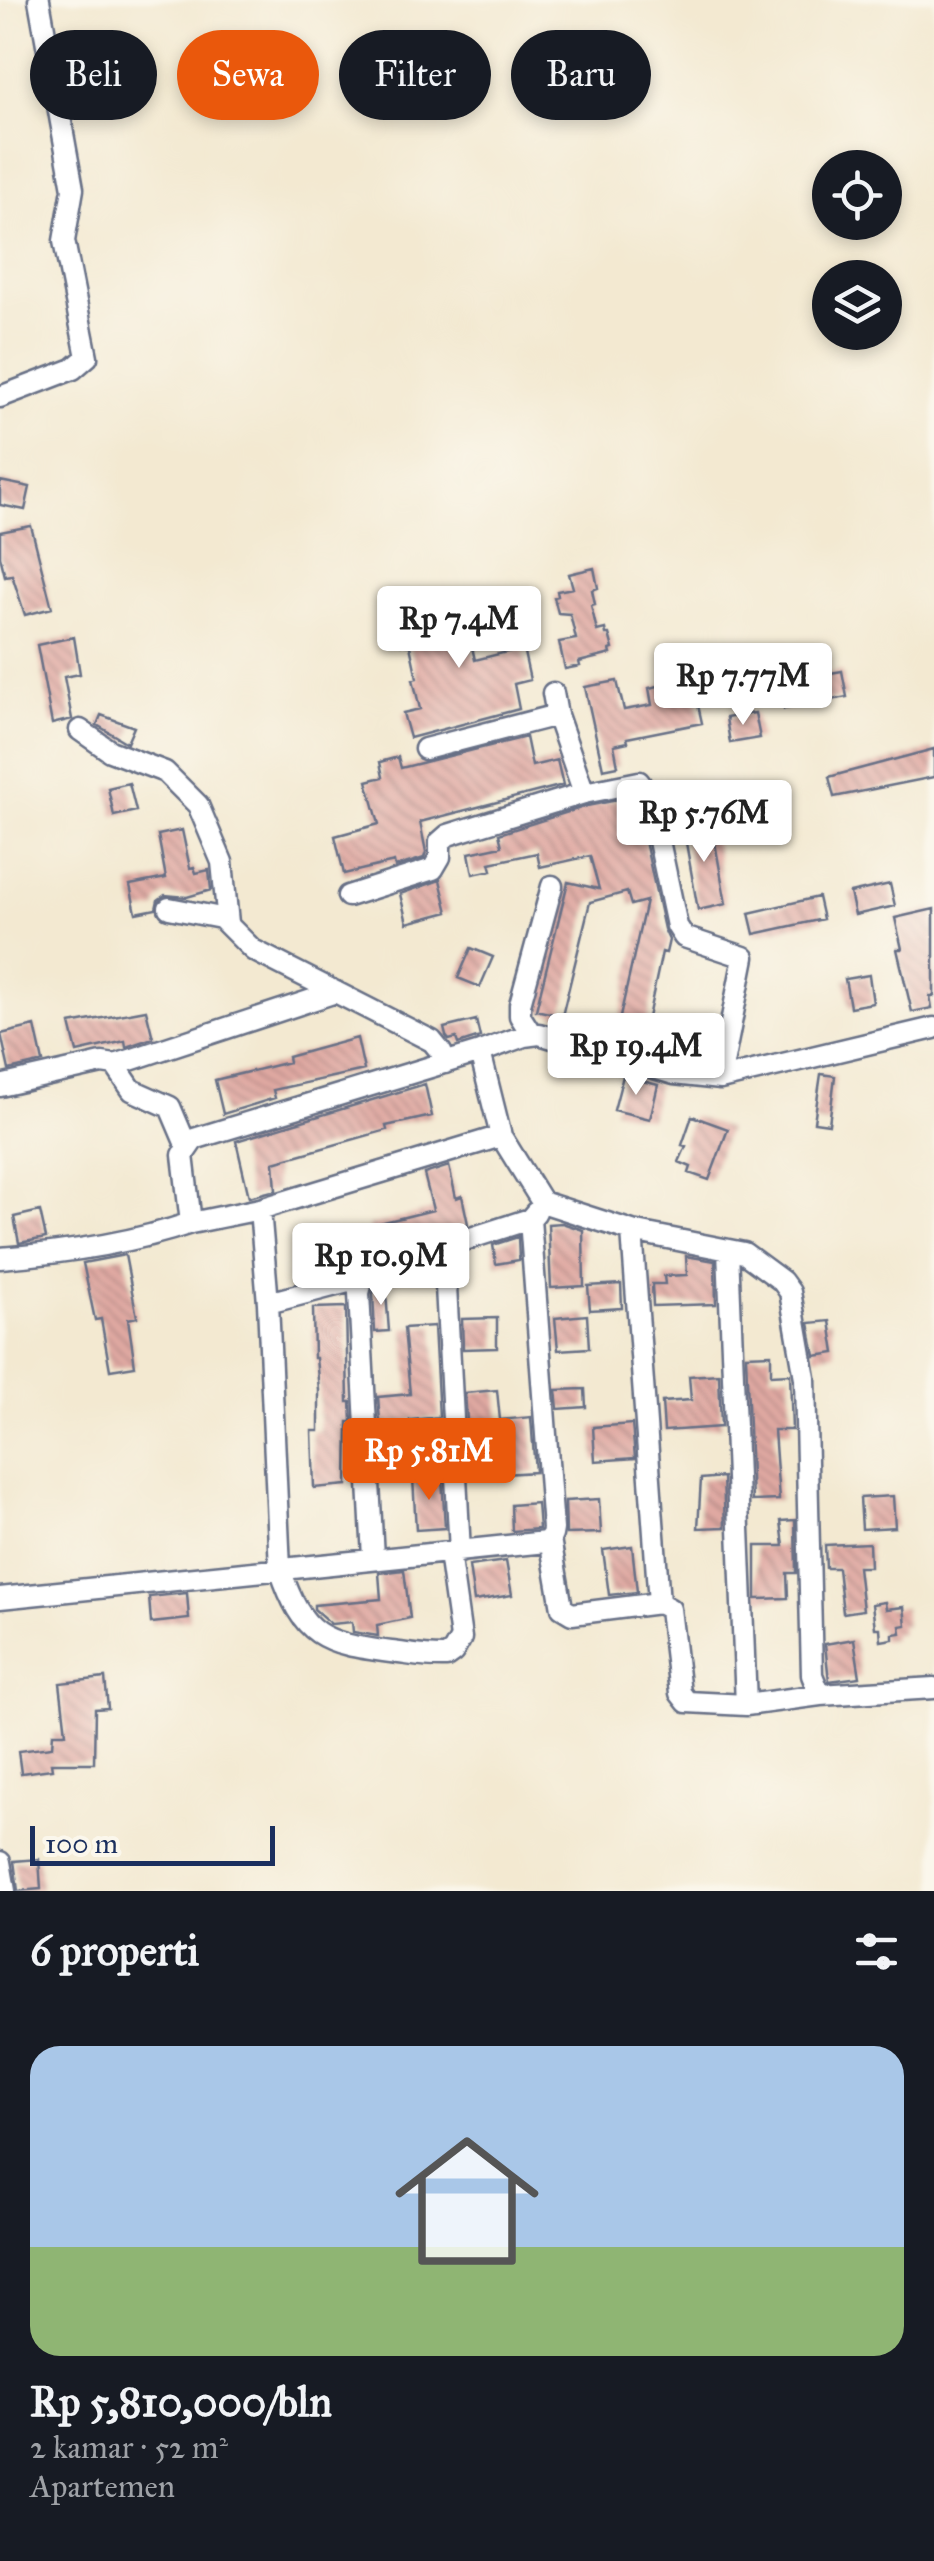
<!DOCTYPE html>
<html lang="id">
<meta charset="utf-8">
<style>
:root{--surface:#171b24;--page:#20242c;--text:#f1f3f6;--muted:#9ea1a6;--line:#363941;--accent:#ea580c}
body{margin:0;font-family:"IM FELL Great Primer",serif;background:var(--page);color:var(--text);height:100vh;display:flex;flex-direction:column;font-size:38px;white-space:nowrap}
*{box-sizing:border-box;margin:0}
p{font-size:32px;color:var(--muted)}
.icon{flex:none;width:55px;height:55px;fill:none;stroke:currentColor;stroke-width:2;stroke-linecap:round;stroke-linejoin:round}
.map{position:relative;height:1891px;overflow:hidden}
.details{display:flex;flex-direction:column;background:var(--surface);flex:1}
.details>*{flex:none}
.guide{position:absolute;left:30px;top:30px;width:875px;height:90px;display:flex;gap:20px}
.fabs{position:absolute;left:812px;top:150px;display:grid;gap:20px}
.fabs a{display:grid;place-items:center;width:90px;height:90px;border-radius:50%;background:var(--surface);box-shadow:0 5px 15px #0003;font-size:50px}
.scale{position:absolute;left:30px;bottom:25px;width:245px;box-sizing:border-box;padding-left:10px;border:5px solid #1b2f5e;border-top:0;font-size:28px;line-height:35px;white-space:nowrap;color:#1b2f5e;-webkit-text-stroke:8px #fbf7ec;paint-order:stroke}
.price{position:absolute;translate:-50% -85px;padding:0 22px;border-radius:10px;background:#fff;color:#222;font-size:32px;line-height:65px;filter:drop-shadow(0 2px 5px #0008)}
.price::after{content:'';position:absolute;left:50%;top:60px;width:30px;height:22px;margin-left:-15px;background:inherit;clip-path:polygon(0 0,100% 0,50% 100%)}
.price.current{background:var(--accent);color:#fff}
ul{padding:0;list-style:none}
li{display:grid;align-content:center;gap:20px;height:530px;padding:0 30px}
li+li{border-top:2px solid var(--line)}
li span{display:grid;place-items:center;height:310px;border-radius:30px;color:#555}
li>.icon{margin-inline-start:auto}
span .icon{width:180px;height:180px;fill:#fffc;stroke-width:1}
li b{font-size:42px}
h2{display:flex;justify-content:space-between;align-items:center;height:120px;padding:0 30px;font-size:42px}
.chip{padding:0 35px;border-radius:45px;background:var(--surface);box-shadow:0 5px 15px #0003;font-size:35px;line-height:90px}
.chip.current{background:var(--accent);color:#fff}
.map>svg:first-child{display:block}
</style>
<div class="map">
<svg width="934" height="1891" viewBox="0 0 934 1891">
<defs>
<pattern id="building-back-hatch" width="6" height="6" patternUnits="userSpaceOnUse" patternTransform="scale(2.5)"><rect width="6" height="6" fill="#e0a9a2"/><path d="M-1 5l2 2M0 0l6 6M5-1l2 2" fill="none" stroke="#b58a87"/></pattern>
</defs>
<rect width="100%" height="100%" fill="#fbf7ec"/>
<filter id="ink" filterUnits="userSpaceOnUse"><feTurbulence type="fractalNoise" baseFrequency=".01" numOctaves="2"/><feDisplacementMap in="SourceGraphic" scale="20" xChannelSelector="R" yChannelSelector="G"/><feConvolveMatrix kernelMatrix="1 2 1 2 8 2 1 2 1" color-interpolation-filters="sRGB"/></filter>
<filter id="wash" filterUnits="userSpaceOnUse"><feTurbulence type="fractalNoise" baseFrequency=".0048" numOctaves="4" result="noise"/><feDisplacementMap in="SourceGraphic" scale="40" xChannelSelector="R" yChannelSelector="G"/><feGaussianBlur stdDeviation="2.25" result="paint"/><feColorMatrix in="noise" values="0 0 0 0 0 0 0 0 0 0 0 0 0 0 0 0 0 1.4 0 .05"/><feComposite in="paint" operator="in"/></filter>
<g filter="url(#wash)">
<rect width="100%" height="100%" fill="#f3e9d1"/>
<g id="blocks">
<!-- building -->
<path fill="url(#building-back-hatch)" d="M0,481L30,487L25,510L0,505Z
M31,526L52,608L25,615L12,575L5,576L0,556V532Z
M594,568L598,588L592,590L595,604L591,605L597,631L605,629L606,634H609L613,649L610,650L611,654L579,662L580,666L565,669L559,642L576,639L570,614L558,613L554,597L558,596L557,591L573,588L569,574Z
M474,599L476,608L491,604L497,628L469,634L475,660L523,648L530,680L514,684L519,709L410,738L403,713L420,709L413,679L417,678L410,646L400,644L395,623L414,618L415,624L449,616L447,605Z
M74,637L80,674L64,677L72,719L52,724L37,645Z
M821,656L825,674L842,671L847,697L784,709L779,681L794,678L791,662Z
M617,681L624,710L652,705L649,688L678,682L682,699L696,696L702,723L627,738L628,742L614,745L618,766L603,769L585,687Z
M755,713L760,738L730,743L726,718Z
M101,715L134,727L127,743L97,725Z
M526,737L532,766L557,760L563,785L420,822L426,852L424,858L395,867L394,862L344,874L335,836L379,824L367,781L383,777L380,762L398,757L401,768Z
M934,749V777L834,797L829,777Z
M129,783L136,811L114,816L108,788Z
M633,797L637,804L664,929L669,940L666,953L662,952L643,1041L616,1035L646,901L631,905L627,892L590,902L562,1016L536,1010L568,882L599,889L590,856L540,867L537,853L490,863L492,870L473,874L469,853L502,846L499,834L587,806Z
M711,820L726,904L698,910L683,826Z
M182,830L190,868L194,867L196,873L209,870L211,890L187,897L165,895L158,900L156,909L136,913L130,885L166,878L158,835Z
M440,880L448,912L407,923L400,894Z
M890,884L895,906L855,915L850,893Z
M818,897L823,919L754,934L749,913Z
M934,909V996H930L932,1008L912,1012L897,949H902L895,918Z
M471,948L493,957L480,987L458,978Z
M869,975L873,1003L850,1007L845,979Z
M146,1010L153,1038L126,1047L125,1041L77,1052L70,1024Z
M476,1020L480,1037L458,1044L456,1038L449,1040L446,1036L444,1028Z
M35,1026L43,1062L9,1070L1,1034Z
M357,1038L364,1070L273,1090L275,1098L223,1114L215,1080L289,1062L288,1057Z
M821,1074L835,1076L829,1124L814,1122Z
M623,1076L658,1085L650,1119L614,1110Z
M425,1084L432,1116L386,1126L387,1130L274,1162L276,1190L249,1197L236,1141Z
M692,1116L728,1129L709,1180L689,1173L691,1167L679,1162L686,1146L682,1145Z
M449,1166L456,1198L462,1196L468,1224L374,1252L368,1226L433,1210L424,1174Z
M40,1211L46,1238L19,1243L14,1217Z
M562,1223L583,1230L584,1286L551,1288L548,1224Z
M518,1237L519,1260L496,1264L493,1245Z
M125,1255L137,1317L128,1319L135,1366L110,1370L101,1319L95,1320L83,1263Z
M686,1256L715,1261L716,1304L653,1306L652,1284H665L664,1276L687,1275Z
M385,1280L389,1331L375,1332L373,1294L375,1286Z
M621,1284L622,1308L590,1310L588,1286Z
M346,1307L348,1402H351L352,1422H348L347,1485L314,1488L312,1431H319V1390L316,1358H314L313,1308Z
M587,1315L589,1348L558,1350L555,1318Z
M497,1318V1348L463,1349L462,1319Z
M830,1321L835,1353L815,1356L809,1323Z
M434,1326L439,1417L410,1420L412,1479L385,1481L378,1397L410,1394L404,1328Z
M771,1354V1375L790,1374L792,1430H774L779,1500L752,1501L746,1355Z
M719,1374L721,1427L664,1431L662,1402L691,1400L689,1376Z
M585,1389L586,1407L558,1409L556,1390Z
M497,1390L500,1420L531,1417L535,1472L471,1476L465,1393Z
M632,1424L635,1458L595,1461L593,1427Z
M442,1476L445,1528L416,1530L413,1478Z
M723,1477L725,1527L698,1528L701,1479Z
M893,1496L895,1527L862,1529L860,1498Z
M599,1499L601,1533L566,1534L565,1501Z
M537,1503L539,1529L512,1531L511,1505Z
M795,1520L796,1573H787L788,1598L756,1599V1546H784L781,1521Z
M869,1543L870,1567H858L863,1610L843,1613L838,1568H826L825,1545Z
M632,1546L637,1592L609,1595L603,1550Z
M506,1561L512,1595L474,1601L469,1566Z
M404,1570L410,1618L377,1625L378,1636L353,1632L352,1622L331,1624L314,1609V1605L381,1599L379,1573Z
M187,1593L189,1619L151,1623L149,1597Z
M885,1602L886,1609L904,1607L906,1625L900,1626L901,1633L893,1634V1639L881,1641L880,1628H875L872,1604Z
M854,1639L860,1677L829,1681L825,1644Z
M105,1678L108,1708L95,1709L94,1763H51L52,1769L21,1773L18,1751L52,1747L53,1733H66L60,1683Z
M39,1859L41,1889L18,1891L14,1861Z"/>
</g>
</g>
<g filter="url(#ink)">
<use href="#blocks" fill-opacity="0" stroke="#677086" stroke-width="2.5"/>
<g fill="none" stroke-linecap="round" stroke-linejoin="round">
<!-- minor casing -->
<g stroke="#677086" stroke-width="25">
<path id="minor" d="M0,397L73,369L87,357L64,241L73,189L39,0
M553,693L557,715L584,793
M80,730L110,751L165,772L198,805L222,862L228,923
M425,749L557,715
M348,896L433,869L440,857V842L448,835L584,793L639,782L650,798L677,926L684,937L744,957L720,1079
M169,908L221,918L253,950L432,1041L441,1052L445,1063
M532,1035L520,1016V1004L552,886
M480,1052L501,1136L542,1202L632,1231L744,1253L782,1281L790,1292L805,1378L812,1675L820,1695L934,1688
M115,1065L336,992
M0,1086L102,1063L115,1065L132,1090L170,1107L187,1147
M260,1209L268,1303L280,1569C303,1637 322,1643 391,1652C409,1654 428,1658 446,1657L453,1652L461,1638L449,1553
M191,1223L260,1209L501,1136
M632,1231L659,1603
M444,1248L460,1552
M728,1250L746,1705
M0,1258C65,1253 129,1244 191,1223L183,1155L194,1139L480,1052L524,1036L539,1034L674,1074L720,1079L934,1028
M268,1303L363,1278
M550,1539L562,1608L572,1614L659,1603L670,1609L680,1693L687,1702L746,1705L820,1695
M373,1558L359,1293L363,1278L374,1269L530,1219L536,1212
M0,1598L546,1542L552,1535L553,1529L530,1219
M0,1862L5,1891"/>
</g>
<!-- minor -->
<use href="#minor" stroke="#fff" stroke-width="20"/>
</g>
</g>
</svg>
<div class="fabs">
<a><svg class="icon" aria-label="locate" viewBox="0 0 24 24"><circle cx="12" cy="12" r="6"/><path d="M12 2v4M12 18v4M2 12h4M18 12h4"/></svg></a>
<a><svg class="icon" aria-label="layers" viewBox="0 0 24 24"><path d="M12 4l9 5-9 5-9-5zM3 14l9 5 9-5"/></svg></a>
</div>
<div class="scale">100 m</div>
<b class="price" style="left:459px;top:671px">Rp 7.4M</b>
<b class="price" style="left:743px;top:728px">Rp 7.77M</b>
<b class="price" style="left:704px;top:865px">Rp 5.76M</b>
<b class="price" style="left:636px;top:1098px">Rp 19.4M</b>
<b class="price" style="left:381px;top:1308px">Rp 10.9M</b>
<b class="price current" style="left:429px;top:1503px">Rp 5.81M</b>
<div class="guide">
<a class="chip">Beli</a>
<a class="chip current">Sewa</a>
<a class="chip">Filter</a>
<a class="chip">Baru</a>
</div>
</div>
<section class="details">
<h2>6 properti<svg class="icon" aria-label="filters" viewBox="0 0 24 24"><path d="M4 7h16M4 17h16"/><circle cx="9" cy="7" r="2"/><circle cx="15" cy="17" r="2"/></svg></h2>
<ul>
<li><span style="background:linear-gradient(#a9c7e8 65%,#8fb573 0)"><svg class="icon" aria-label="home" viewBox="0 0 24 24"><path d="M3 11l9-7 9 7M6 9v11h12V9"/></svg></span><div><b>Rp 5,810,000/bln</b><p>2 kamar · 52 m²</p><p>Apartemen</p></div></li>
</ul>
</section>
